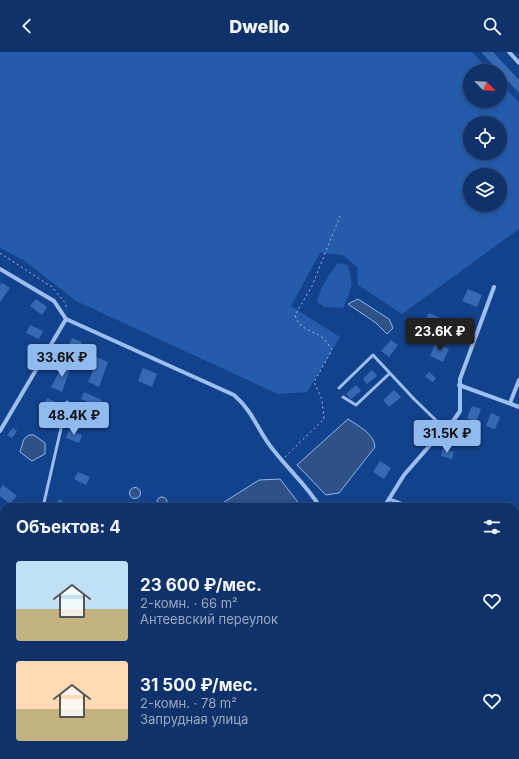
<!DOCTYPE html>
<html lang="ru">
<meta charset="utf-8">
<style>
:root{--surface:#0e3269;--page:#173a6f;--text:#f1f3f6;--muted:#9baac0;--line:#2e4d7d;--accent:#90b9f0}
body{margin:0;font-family:Inter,sans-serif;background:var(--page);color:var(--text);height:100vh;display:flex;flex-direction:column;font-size:15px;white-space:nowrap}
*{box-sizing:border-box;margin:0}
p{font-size:13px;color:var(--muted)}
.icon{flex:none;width:22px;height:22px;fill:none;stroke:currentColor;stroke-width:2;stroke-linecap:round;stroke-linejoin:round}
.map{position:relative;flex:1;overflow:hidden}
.panel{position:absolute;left:0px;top:451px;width:519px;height:256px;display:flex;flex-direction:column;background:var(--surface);border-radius:12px 12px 0 0;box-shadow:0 2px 6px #0003,0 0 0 1px var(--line)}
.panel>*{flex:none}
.needle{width:26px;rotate:114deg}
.buttons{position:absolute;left:463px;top:12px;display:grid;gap:8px}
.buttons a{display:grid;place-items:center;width:44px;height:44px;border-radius:50%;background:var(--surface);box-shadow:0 2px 6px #0003,0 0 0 1px var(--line);font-size:20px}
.price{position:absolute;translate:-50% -34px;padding:0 9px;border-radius:4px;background:var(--accent);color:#111;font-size:13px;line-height:26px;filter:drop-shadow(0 1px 2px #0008)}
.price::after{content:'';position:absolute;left:50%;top:24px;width:12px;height:9px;margin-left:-6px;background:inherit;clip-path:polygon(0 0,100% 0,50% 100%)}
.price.selected{background:#222;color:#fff}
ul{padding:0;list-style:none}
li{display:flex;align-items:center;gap:12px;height:100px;padding:0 16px}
li span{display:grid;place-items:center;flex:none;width:112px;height:80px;border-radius:4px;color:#555}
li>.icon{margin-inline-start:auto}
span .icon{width:48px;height:48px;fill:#fffc;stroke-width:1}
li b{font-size:17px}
h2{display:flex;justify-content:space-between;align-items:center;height:48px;padding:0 16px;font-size:17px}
header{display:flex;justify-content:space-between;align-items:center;height:52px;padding:0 16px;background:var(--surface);font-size:18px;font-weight:800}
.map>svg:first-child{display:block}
</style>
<header><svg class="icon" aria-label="back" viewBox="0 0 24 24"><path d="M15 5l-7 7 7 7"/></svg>Dwello<svg class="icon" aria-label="search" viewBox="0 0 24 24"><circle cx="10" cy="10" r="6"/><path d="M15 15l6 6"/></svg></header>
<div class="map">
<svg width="519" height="707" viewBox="0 0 519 707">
<rect width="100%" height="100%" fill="#13428c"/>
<!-- green -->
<path fill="#255bab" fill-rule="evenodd" d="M0,0H472L489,19H470V49H500V30L519,51V177L402,262L358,233L357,215L343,203L320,201L291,254L340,285L307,340L278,342L76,249L25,209L0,196ZM470,71H500V101H470ZM470,123H500V153H470Z
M338,211L347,213C355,231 351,239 343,256L325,255L317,250C321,234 328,224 338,211Z"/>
<!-- water -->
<path fill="#2e5188" stroke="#8db8f4" d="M358,247L389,267L393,276L387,282L376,271L348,252Z
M348,367C358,374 374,381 375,395L339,441L326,443L297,413Z
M29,383H34L45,391V402L32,409L20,400L24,387Z
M280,427L301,454L299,455L218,454L259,428Z
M129.5 441a5.5 5.5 0 1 1 11 0a5.5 5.5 0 1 1-11 0Z
M157 450a5 5 0 1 1 10 0a5 5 0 1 1-10 0Z"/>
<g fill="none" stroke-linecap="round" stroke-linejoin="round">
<!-- stream -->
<path stroke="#8db8f4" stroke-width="2" d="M219,707L224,703"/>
</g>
<!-- building -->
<path fill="#3769b3" d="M481,0H493L519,28V41Z
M2,231L10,236L0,250V233Z
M468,237L482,243L477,255L462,249Z
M36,247L47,255L42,263L30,254Z
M429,261L443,267L438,277L424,270Z
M463,265L473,270L471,275L460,270Z
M30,273L43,279L39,287L26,281Z
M72,286L82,290L78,299L68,295Z
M391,288L398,293L389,305L381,299Z
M436,291L449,297L443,310L430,304Z
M97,305L108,310L99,335L88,330L96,312L94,311Z
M64,311L71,314L62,340L51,335Z
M143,316L157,322L152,335L138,329Z
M372,318L377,324L367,332L363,327Z
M429,320L436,326L433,330L425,325Z
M356,333L361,339L351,347L346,342Z
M394,338L401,345L389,355L383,348Z
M84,340L102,348L99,355L81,347Z
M47,346L56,350L52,358L43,354Z
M472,354L481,357L476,370L467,366Z
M491,361L500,365L495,377L486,374Z
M13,376L17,379L12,386L7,383Z
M449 381a5 5 0 1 1 10 0a5 5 0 1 1-10 0Z
M69,378L82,383L79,391L66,386Z
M443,396L454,400L452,407L441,404Z
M380,409L391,416L384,427L373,420Z
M78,420L90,425L86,433L74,427Z
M3,433L17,444L10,452L0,444V437Z
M59,447L66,451L64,455L56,452Z"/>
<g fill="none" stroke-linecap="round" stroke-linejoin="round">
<!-- path -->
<path stroke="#9cbef0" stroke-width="1" stroke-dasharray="2 3" stroke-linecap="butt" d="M0,201L52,235L66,252V258
M285,405L324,367L322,348L314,330L332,298C329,294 326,288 323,286C311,277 299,278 295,263L312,234L340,164
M68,703L70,707"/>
<!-- service -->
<path stroke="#9cbef0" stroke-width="3" d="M339,336L373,303L414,347L446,378
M343,345L356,353L390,321
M389,447L412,455
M43,455L67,350"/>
<!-- minor -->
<path stroke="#9cbef0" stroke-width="4" d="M509,0L519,11
M0,217L54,249L66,267
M459,333L519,355
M510,351L519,328
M0,379L66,267L234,343C255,361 258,381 275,400C290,419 307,434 320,455
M384,455L404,423L431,392L449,375L460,359V327L494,235
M0,516L4,510
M515,671L519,673
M234,707L237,703
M426,707L427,703"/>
</g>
</svg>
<div class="buttons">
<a><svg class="needle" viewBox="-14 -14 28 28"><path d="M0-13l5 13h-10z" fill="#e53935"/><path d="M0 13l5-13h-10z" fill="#9baac0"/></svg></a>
<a><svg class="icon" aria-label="locate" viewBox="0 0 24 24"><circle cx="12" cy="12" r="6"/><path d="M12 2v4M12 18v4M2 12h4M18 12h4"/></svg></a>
<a><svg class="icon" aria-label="layers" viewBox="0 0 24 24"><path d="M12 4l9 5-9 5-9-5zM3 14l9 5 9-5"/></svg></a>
</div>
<b class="price selected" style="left:440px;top:300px">23.6K ₽</b>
<b class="price" style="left:62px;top:326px">33.6K ₽</b>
<b class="price" style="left:74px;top:384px">48.4K ₽</b>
<b class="price" style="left:447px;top:402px">31.5K ₽</b>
<section class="panel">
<h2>Объектов: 4<svg class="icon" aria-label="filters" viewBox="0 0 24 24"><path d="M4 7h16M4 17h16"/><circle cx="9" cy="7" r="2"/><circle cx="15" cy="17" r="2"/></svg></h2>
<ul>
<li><span style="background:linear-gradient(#bfe0f5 60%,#c2b280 0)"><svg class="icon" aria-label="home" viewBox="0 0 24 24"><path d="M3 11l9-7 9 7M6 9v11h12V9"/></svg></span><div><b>23 600 ₽/мес.</b><p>2-комн. · 66 m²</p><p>Антеевский переулок</p></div><svg class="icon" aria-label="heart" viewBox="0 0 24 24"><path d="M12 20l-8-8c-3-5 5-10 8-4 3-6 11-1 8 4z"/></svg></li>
<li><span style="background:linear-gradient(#ffd9b3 60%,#c2b280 0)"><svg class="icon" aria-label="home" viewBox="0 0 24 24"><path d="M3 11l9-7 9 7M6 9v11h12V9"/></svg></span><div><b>31 500 ₽/мес.</b><p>2-комн. · 78 m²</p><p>Запрудная улица</p></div><svg class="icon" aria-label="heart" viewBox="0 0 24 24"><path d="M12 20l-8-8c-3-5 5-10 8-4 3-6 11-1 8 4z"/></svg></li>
</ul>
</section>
</div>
